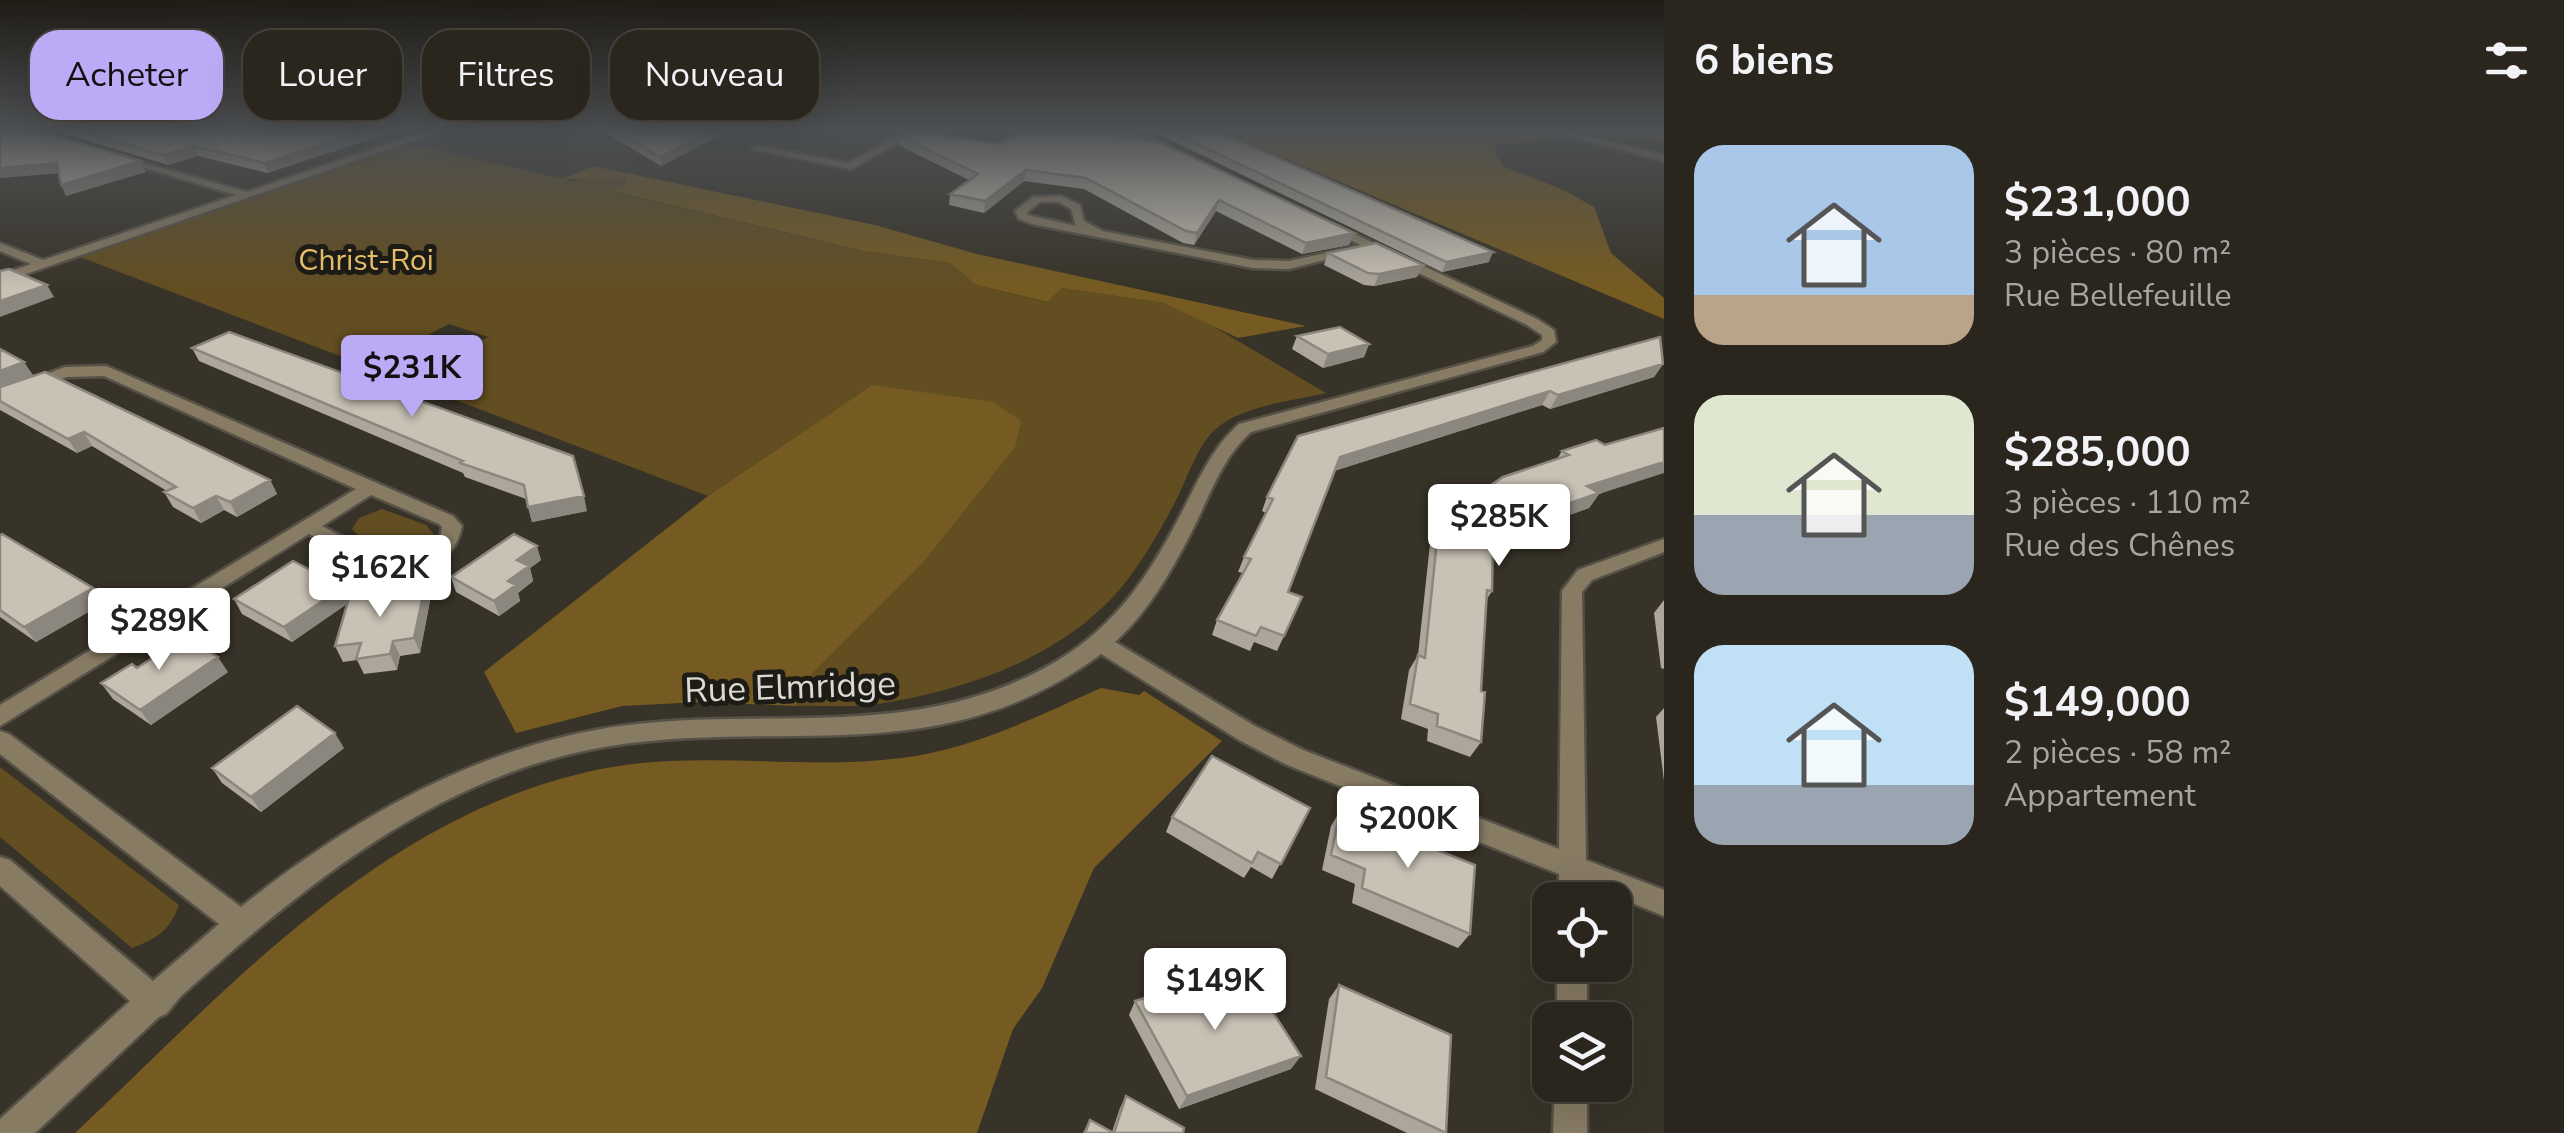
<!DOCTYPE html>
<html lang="fr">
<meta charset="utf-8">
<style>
:root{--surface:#2a261e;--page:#36322b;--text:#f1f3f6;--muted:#a5a5a4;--line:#46433c;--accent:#bbaaf6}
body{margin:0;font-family:"Nunito Sans",sans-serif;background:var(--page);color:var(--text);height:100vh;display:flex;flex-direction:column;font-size:38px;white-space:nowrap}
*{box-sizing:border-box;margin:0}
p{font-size:32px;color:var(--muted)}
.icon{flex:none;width:55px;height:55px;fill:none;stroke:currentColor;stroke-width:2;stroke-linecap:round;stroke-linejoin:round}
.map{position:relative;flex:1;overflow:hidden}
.drawer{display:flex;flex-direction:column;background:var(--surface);width:900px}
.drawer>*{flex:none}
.guide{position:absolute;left:30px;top:30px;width:950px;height:90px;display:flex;gap:20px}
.tools{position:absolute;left:1532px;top:882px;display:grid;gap:20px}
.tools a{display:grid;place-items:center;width:100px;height:100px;border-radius:20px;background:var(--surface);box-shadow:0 10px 40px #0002,0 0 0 2px var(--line);font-size:50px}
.price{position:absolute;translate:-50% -85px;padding:0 22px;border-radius:10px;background:#fff;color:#222;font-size:32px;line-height:65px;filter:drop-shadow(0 2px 5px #0008)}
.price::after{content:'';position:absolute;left:50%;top:60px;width:30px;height:22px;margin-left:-15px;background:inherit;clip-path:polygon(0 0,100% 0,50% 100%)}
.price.selected{background:var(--accent);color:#111}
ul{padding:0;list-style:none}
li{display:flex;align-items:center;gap:30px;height:250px;padding:0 30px}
li span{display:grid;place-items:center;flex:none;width:280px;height:200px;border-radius:30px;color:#555}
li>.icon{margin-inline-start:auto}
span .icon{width:120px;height:120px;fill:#fffc;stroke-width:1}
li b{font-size:42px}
h2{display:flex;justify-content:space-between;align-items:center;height:120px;padding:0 30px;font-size:42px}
.chip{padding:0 35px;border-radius:30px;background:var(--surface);box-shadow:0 10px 40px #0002,0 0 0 2px var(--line);font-size:35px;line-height:90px}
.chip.selected{background:var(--accent);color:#111}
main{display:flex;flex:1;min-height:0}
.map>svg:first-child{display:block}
</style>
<main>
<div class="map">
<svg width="1664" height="1133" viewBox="0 0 1664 1133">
<rect width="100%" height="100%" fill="#383328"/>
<!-- green -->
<path fill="#634e21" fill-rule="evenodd" d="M411,144L572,181C590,176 608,174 626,180L614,192L863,251L950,263L976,285L1046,302L1062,288L1164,303L1194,315L1326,393C1293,401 1246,405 1218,427C1196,445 1187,481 1173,506C1160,531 1143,560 1125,583C1067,656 967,690 878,704C851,708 822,705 795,706L812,674L921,565L951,524L872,385L708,496L80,257ZM449,324L488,337L460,353L451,350L416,369L394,360L427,342L420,339Z
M382,509L426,525L436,537C413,564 374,552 352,529L359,518Z
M0,767L179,905C170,930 157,939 132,948L0,837Z"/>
<!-- forest -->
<path fill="#755b21" d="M1215,129H1664V141L1577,137L1498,144L1494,153L1503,166L1566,191L1594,207L1611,253L1664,298V319Z
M593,166L875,225L977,254L1306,326L1238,338L1164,303L1062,288L1047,302L976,285L950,263L863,251L612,191L624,184L626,180L620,178L562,179Z
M872,385L993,402L1021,421L1015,447L921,565L812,674L795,706L701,702L622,706L516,733L484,672L708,496Z
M1101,688L1139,695L1144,691L1222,741L1094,868L1042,988L1013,1029L977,1133H75C230,987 383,813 601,769C700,749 802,771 902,758C973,749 1036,717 1101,688Z"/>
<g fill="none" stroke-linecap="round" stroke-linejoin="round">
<!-- street casing -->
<g stroke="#565147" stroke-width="5">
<path id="street" d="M432,129H447L0,283V275L31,264L0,251V243L43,260L236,195L115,159V155L247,192Z
M910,129H922L851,169L752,149L757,146L849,163Z
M1127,129H1139L1179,153L1170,155Z
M1542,129H1559L1664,155V161Z
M1033,197L1061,196L1080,205L1084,221L1102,231L1253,260L1289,261L1354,247L1360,251L1289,269L1253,268L1032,224L1019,219L1015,211ZM1040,202H1059L1071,209L1076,226L1028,215L1027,212Z
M1331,223L1537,319L1554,330L1556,342L1543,352L1251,432C1223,457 1211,492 1195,525C1174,567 1150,610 1115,642L1255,726L1303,750L1559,849L1562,591L1578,570L1664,539V552L1592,580L1582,592L1586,860L1664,890V916L1587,885V900H1559V874L1285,764L1239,740L1101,654C939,774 783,717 604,747C436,776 304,886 181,996L166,1014L159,1017L35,1133H0V1119L130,1001L0,886V857L10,860L153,981L219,924L0,754V731L9,734L241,907C354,817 482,743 628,725C777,707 919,742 1057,661C1117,625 1151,573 1182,512C1199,480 1211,449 1239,424L1533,346L1542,340V335L1527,325L1327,229L1325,227Z
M106,366L453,516L462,526C458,544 452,554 435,561C391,581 347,555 309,534L0,726V705L356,489L104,376L67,377L0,401V391L65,367ZM371,495L439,524L442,527L440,539C397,572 363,547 322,526Z
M1557,965H1587V1020H1557Z
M1555,1085H1587V1133H1553Z"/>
</g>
<!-- street -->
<use href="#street" fill="#877b64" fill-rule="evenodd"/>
</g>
<!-- wall -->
<path fill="#aca69b" d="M48,129H402L267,173L198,156L168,165Z
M604,129H732L661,166L604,132Z
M1023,129H1135L1133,137L1354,233L1349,245L1302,254L1216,211L1194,245L1183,243L1084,189L1024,181L984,213L949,205L950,194L969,180L900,146V136L999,144Z
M1148,129H1212L1489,262L1442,272Z
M1328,253L1417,277L1374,286L1364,285L1324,265Z
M1297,336L1369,344L1364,357L1323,368L1292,349Z
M192,348L587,511L532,522L526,499L465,477L463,473L199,361Z
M0,349L33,375L14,382L270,480L277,494L237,517L224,510L201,523L173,507L164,492L167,491L92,446L77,453L0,410Z
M1663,364L1654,377L1550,409L1542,405L1334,471L1288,592L1302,597L1277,651L1254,642L1250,651L1212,635L1217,620L1243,573L1238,572L1244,557L1266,513L1262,511L1267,497L1298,436Z
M1596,440L1599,494L1589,508L1544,524L1529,515L1493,541L1492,591L1487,599L1481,691V742L1470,757L1427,741L1428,729L1401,719L1409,670L1418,655L1431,535L1439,520L1557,459L1562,451Z
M0,536L93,588L104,603L36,642L0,617Z
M541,560L530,568L533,581L518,593L520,601L499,616L456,592L451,577Z
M425,586L430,601L420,653L400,656L397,670L364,674L357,660L343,662L335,646L348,603L292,642L242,614L234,599L343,587L349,600Z
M1664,600V669L1661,668L1654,613Z
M137,668L228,672L151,725L113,699L101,683Z
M1664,708V781L1656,717Z
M344,748L261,812L222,783L212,768Z
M1310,808L1272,879L1251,867L1244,878L1166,832L1172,817Z
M1340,811L1470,934L1458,948L1352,903L1355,884L1322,870L1331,826Z
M1339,985L1445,1133H1407L1315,1089L1329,999Z
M1135,1001L1246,1006L1291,1069L1179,1109L1129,1015Z
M1126,1096L1183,1133H1083L1090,1120L1112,1132L1120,1108Z"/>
<!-- shaded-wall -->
<path fill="#8c877e" d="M370,129H402L267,173L264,163Z
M715,129H732L661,166L660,157Z
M194,146L198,156L168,165L163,155Z
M141,161L146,172L66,196L61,185Z
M57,163L62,173L0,178V168Z
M1026,170L1024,181L984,213L985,201Z
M1219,200L1216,211L1194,245L1197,233Z
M1354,233L1349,245L1302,254L1306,243Z
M1493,252L1489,262L1442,272L1446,262Z
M1423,265L1417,277L1374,286L1379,274Z
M47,285L54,297L0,317V301Z
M1369,344L1364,357L1323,368L1328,354Z
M24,362L33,375L0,388V371Z
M1663,364L1654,377L1550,409L1558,395Z
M1550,391L1542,405L1334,471L1340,457Z
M84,432L92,446L77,453L68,439Z
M1664,462V473L1599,494L1589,508L1544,524L1553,509L1587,486Z
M270,480L277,494L237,517L230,502Z
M216,496L224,510L201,523L193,508Z
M584,496L587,511L532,522L528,507Z
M1538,500L1529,515L1484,547L1493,532Z
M537,546L541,560L530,568L533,581L518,593L520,601L499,616L494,601L508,581L517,560Z
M425,586L430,601L420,653L414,638Z
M343,587L350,602L292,642L284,627Z
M93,588L104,603L36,642L24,627Z
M393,641L400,656L397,670L390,654Z
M218,657L228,672L151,725L140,710Z
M335,733L344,748L261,812L251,797Z
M1301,1056L1291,1069L1179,1109L1187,1096Z"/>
<!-- building -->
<path fill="#c8c1b4" stroke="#8c877e" stroke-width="2.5" d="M0,129H32L141,161L61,185L57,163L0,168Z
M75,129H370L264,163L194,146L163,155Z
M613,129H715L660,157Z
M1023,129H1073L1160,142L1354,233L1306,243L1219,200L1197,233L1186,231L1086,178L1026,170L985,201L950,194L978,174L900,136L911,130L999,144Z
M1166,129H1212L1493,252L1446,262Z
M1376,243L1423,265L1379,274L1368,273L1328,253Z
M9,269L47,285L0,301V271Z
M1340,327L1369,344L1328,354L1297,336Z
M229,332L573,456L584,496L528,507L524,485L460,463L463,461L192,348Z
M1660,337L1663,364L1558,395L1550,391L1340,457L1288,592L1302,597L1284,636L1261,627L1256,636L1217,620L1251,559L1244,557L1273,499L1267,497L1298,436Z
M0,349L24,362L0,371Z
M45,372L270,480L230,502L216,496L193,508L164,492L176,487L84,432L68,439L0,401V387Z
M1664,428V462L1587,486L1599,493L1553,509L1538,500L1493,532L1492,591L1487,590L1481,691L1485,692L1481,742L1437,726L1438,714L1410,704L1418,655L1425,658L1439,520L1503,477L1569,455L1562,451L1596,440L1605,445Z
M2,534L93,588L24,627L0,610V536Z
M514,534L537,546L517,560L529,566L508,581L516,585L494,601L451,577Z
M293,561L343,587L284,627L234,599Z
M425,586L414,638L393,641L390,654L356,659L361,643L335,646L350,595Z
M185,637L218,657L140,710L101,683L132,664L137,668Z
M297,706L335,733L251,797L212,768Z
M1212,756L1310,808L1281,864L1258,852L1252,863L1172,817Z
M1340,811L1475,865L1470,934L1362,888L1365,869L1331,855Z
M1225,972L1246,1006L1265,1000L1301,1056L1187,1096L1135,1001Z
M1339,985L1451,1035L1446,1133L1326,1077Z
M1126,1096L1184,1128L1183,1133H1085L1090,1120L1114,1133Z"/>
<!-- sky -->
<linearGradient id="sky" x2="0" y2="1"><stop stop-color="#1f1c16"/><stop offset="0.45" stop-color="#4d5053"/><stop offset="1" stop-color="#4d5053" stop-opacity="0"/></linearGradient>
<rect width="1664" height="288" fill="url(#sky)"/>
<g text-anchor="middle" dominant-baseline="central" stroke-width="10" stroke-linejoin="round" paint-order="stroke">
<!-- far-park labels -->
<g font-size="30" fill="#e5bc6a" stroke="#1d1b16">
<text x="366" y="260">Christ-Roi</text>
</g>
<!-- street labels -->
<g font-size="35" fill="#dcd8d2" stroke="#1d1b16">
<text transform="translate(790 687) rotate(-2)">Rue Elmridge</text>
</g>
</g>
</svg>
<div class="tools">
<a><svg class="icon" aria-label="locate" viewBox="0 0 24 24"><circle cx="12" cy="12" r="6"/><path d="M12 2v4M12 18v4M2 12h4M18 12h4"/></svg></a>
<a><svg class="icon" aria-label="layers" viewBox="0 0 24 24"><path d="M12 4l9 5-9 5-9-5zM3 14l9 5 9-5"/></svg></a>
</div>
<b class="price selected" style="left:412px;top:420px">$231K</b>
<b class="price" style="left:1499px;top:569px">$285K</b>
<b class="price" style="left:380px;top:620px">$162K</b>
<b class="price" style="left:159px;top:673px">$289K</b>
<b class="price" style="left:1408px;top:871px">$200K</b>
<b class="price" style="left:1215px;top:1033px">$149K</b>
<div class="guide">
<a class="chip selected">Acheter</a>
<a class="chip">Louer</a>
<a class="chip">Filtres</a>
<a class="chip">Nouveau</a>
</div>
</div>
<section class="drawer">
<h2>6 biens<svg class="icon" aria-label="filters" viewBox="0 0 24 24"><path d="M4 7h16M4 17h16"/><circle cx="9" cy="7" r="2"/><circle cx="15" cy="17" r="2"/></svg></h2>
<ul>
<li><span style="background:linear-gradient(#a9c7e8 75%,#b9a48a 0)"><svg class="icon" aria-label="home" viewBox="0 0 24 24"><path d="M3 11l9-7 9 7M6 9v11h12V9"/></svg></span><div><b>$231,000</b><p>3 pièces · 80 m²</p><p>Rue Bellefeuille</p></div></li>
<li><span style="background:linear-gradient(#dfe7d0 60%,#9aa5b1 0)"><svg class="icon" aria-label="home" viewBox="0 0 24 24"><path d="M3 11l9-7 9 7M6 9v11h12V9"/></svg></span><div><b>$285,000</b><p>3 pièces · 110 m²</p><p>Rue des Chênes</p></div></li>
<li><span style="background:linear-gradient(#bfe0f5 70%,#9aa5b1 0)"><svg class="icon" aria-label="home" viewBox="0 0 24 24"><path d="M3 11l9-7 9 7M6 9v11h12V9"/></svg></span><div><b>$149,000</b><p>2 pièces · 58 m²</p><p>Appartement</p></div></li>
</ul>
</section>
</main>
